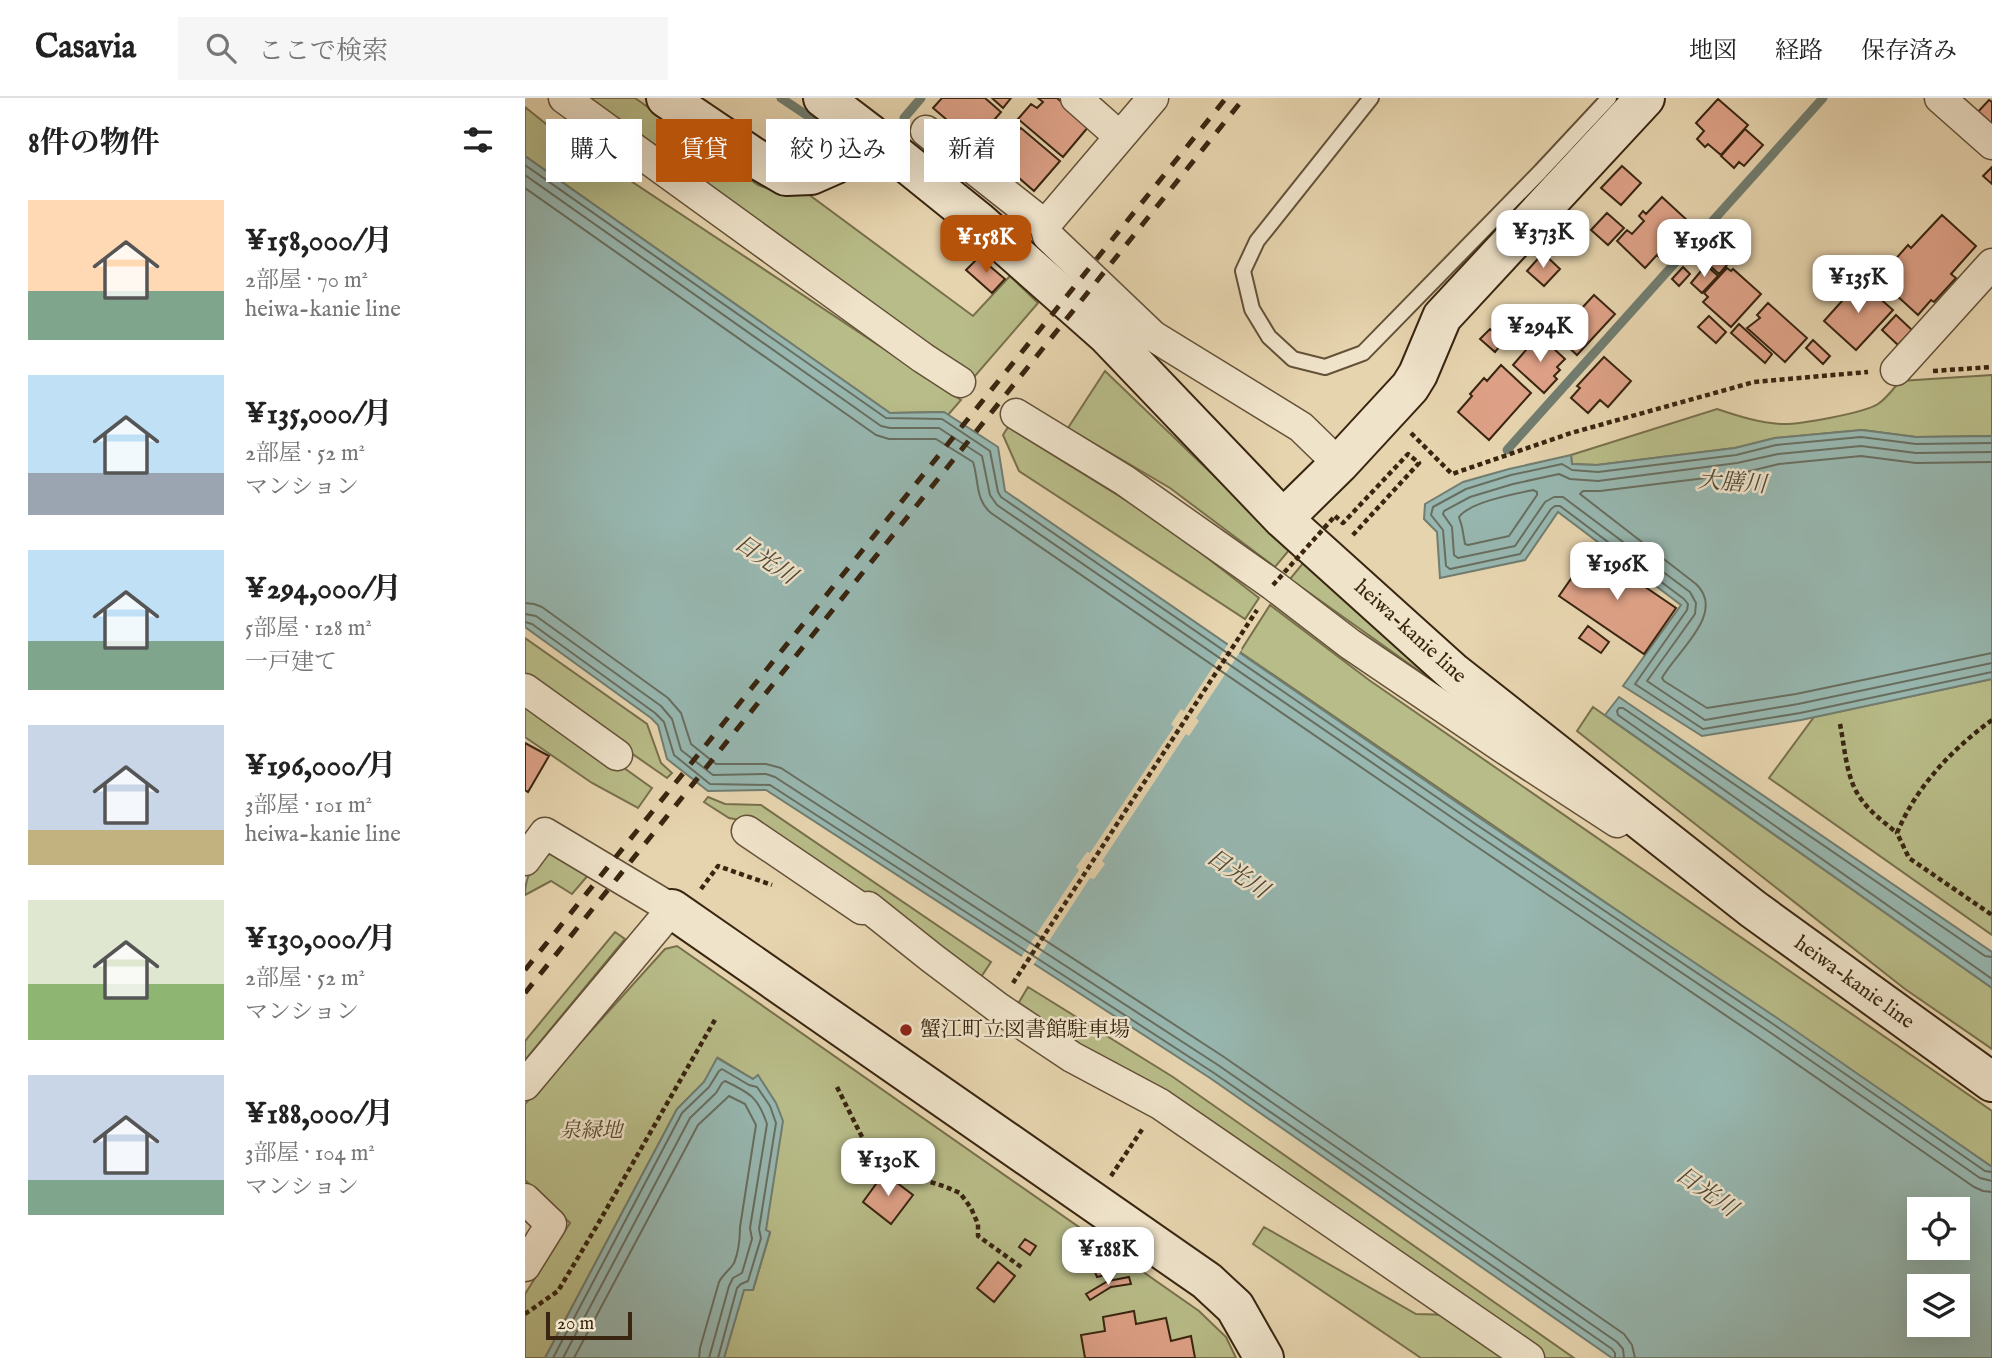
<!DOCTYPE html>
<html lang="ja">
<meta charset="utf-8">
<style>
:root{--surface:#fff;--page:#f6f6f6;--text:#222;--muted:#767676;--line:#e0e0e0;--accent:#b45309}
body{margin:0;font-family:"IM FELL English","Noto Serif JP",serif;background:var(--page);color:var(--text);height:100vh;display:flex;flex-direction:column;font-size:26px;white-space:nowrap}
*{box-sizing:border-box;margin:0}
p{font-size:23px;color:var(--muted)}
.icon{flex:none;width:38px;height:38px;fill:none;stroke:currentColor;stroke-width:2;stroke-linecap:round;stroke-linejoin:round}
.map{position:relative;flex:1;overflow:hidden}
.side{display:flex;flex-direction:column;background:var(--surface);width:525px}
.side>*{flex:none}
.top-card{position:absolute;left:21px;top:21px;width:665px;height:63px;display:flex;gap:14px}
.tools{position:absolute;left:1382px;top:1099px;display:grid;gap:14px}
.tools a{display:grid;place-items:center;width:63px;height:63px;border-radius:0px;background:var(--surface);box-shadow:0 7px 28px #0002;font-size:35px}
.scale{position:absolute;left:21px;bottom:18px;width:86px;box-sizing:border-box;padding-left:7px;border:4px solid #392510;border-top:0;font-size:19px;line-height:24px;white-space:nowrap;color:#392510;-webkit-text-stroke:5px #efe3ca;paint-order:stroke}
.price{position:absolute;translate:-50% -60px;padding:0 16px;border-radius:14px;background:#fff;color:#222;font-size:23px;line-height:46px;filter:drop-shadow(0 2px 4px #0008)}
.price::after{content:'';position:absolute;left:50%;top:42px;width:21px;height:16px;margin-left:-10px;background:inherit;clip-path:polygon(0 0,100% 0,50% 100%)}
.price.active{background:var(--accent);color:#fff}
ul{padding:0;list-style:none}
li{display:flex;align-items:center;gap:21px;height:175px;padding:0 28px}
li span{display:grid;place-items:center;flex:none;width:196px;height:140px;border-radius:0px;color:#555}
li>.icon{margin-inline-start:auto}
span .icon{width:84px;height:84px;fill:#fffc;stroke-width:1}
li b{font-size:30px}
h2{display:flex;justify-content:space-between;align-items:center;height:84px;padding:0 28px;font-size:30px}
.tag{padding:0 24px;border-radius:0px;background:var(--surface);box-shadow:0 7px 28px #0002;font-size:24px;line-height:63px}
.tag.active{background:var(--accent);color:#fff}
header{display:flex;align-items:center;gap:42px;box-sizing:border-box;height:98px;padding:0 35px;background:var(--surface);border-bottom:2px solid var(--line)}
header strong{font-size:33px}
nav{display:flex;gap:38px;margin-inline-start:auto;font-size:24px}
.search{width:490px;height:63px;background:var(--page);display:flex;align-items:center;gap:18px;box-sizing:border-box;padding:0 24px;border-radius:0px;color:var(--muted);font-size:26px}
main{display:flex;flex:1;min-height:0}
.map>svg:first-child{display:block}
</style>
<header>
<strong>Casavia</strong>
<div class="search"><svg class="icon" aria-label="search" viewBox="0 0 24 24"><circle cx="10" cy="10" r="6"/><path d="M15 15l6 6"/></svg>ここで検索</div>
<nav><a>地図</a><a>経路</a><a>保存済み</a></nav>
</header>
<main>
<section class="side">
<h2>8件の物件<svg class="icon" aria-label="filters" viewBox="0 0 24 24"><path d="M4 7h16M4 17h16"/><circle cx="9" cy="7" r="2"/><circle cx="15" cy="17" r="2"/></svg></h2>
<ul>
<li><span style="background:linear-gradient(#ffd9b3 65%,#7fa58c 0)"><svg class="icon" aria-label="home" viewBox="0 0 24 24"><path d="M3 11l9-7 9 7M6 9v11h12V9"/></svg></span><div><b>¥158,000/月</b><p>2部屋 · 70 m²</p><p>heiwa-kanie line</p></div></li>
<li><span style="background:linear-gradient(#bfe0f5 70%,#9aa5b1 0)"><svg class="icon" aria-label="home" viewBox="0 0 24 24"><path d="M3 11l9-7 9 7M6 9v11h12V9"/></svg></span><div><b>¥135,000/月</b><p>2部屋 · 52 m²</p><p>マンション</p></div></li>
<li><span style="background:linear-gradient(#bfe0f5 65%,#7fa58c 0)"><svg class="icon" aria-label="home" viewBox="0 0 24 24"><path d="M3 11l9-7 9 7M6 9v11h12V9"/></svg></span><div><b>¥294,000/月</b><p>5部屋 · 128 m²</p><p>一戸建て</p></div></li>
<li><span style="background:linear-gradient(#c9d6e8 75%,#c2b280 0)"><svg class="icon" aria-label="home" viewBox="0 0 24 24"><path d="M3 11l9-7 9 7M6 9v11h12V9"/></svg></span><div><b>¥196,000/月</b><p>3部屋 · 101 m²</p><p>heiwa-kanie line</p></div></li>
<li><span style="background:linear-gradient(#dfe7d0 60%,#8fb573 0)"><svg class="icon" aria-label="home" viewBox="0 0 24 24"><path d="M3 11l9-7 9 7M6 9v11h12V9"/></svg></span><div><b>¥130,000/月</b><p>2部屋 · 52 m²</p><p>マンション</p></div></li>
<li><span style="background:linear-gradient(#c9d6e8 75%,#7fa58c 0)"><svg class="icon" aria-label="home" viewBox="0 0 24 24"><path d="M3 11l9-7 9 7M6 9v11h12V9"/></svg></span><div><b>¥188,000/月</b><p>3部屋 · 104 m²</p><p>マンション</p></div></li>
</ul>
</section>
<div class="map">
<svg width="1467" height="1260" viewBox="0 0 1467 1260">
<rect width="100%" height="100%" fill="#e6d4ae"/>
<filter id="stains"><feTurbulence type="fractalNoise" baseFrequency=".00286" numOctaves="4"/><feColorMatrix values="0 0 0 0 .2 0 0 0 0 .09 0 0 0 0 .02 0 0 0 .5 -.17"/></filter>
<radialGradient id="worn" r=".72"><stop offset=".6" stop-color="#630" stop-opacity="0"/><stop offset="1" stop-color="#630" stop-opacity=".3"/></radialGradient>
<!-- green -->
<path fill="#b8bc88" stroke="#78704c" stroke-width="2" d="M57,0H110L233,87L253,94L279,93L448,218L485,178L513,205L450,278Z
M0,9L26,30L436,302L423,317L418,314L365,315L0,58Z
M580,273L765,451L750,469L645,390L543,330Z
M1467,277V338L1391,339L1337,332L1250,340L1210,350L1072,367L1047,366L1046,357L1192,311C1213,318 1235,325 1256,326C1273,327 1339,315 1353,306C1361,301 1369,290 1375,283Z
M483,329L636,424L734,500L720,521L494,373L478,337Z
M779,464L988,640L765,481Z
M745,507L844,582L1467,1013V1069C1217,896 965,727 715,554Z
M0,540L122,626L136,665L147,675L142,680L0,581Z
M1467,581V837L1244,680L1289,619Z
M0,599L127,690L113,710L67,685L0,639Z
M1068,609L1467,890V951L1380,891L1052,633Z
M183,699L200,706L236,707L466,864L452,885L220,723L204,720L179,704Z
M29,754L65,775L47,796L26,783L0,797C0,776 9,762 29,754Z
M90,834L100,841L0,962V943Z
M152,848L674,1213L701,1239L711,1260H199L219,1191L228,1192L245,1135L241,1133L233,978L228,981L193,960L179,984L152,1011L20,1260H0V1196L45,1125L0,1082V1006L140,851Z
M503,889L648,979L1049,1260H1017L490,911Z
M739,1129L891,1216L926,1217L987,1260H896L728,1146Z"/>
<!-- water -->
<path fill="#97b7b0" stroke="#717d70" stroke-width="2" fill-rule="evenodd" d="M0,58L365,315L419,314L473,349L480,393L956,721L1255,922L1467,1069V1260H1087L685,980L241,692L183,693L142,661L133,627L126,620L0,529ZM1395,1111H1433V1150H1395ZM1395,1188H1433V1227H1395Z
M1337,332L1391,339L1467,338V581L1276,622L1177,638L1098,588L1156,507L1033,414L1000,462L915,480L912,434L899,421L900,406L938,384L984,371L1046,357L1047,366L1072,367L1210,350L1250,340Z
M1094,599L1467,854V890L1080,617Z
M192,960L228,981L233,977L251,1005L258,1023L241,1132L245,1134L228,1192H219L199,1260H20L152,1011L179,984Z"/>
<!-- pier -->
<path fill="#e6d4ae" d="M705,543L717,551L671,620L674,623L664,638L661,636L577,763L580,766L569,781L565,780L507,869L495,861L554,772L551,769L562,754L565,755L649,629L646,626L656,611L659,613Z"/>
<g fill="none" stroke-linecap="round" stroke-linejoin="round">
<!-- shore -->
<path stroke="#686e60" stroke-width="2" d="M0,67L361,320L417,321L465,353L473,394L476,399L952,727L1251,928L1460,1073L1467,1074
M0,77L356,328L365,330H414L457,358L465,397L472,407L948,734L1246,935L1455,1080L1467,1083
M0,90L351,337L364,341H411L448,364C454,382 450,402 466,415L942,742L1240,944L1449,1089L1458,1093L1467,1094
M1467,345L1391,346L1336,339L1251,347L1211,357L1073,374L1047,372L1037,366L986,377L941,391L908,409L906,417L918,432L921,468L925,471L995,456L1026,411L1030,408H1035L1159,501L1163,506L1162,512L1110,586L1178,631L1275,615L1467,574
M1467,354L1391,355L1336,348L1253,356L1212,365L1073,383L1045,381L1034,376L988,386L945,399L919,413L918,416L927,429L929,457L933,460L990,448L1020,404L1029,399H1038L1165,494L1171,505L1170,516L1122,583L1180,622L1273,606L1467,565
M1467,364L1391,365L1336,358L1254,366L1213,376L1075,393H1058L1055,396L1171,486C1202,515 1151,554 1137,580L1139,583L1182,610L1271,596L1467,555
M1008,392L1012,394V397L984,438L943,447L940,446L937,429L934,419C945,404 989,396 1008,392Z
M0,505L9,506L17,509L143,600L156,615L166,646L191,666H241L256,670L699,959L1099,1236L1107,1247L1110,1260
M0,516L11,518L136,608L147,621L156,652L188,677L241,676L250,679L693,967L1092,1244L1098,1251L1099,1260
M0,524L7,526L130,615L139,624L149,657L185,686L245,687L689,975L1087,1251L1090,1255V1260
M1467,859L1460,858L1098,610H1094L1092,613L1093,617L1467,881
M28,1260L157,1015L184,989L194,973L197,971L224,987L232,989L245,1008L251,1025L234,1131L236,1140L223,1183L216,1186L212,1190L193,1260
M38,1260L165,1020L191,995L197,985L200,983C225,995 233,999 242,1026L225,1130L227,1141L217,1175L208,1180L204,1188L184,1260
M49,1260L173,1027L204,998L220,1006L231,1027L215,1129C215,1141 214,1153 209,1165C205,1172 198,1176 194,1184L175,1250L174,1260"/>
<!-- stream -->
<path stroke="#717d70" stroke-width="9" d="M256,0L286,20
M379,20L396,0
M982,352L1298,0"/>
</g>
<!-- building -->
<path fill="#dea187" stroke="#392510" stroke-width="2" d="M417,0H460L476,14L449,45L408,10Z
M467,0H486L478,10Z
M513,0H532L564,28L538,59L493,21L506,6L512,10L518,4Z
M1193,1L1223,27L1196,57L1183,46L1180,49L1172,41L1179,33L1171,25Z
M1464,2L1467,4V30L1451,16Z
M488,30L492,34L496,30L535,63L509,93L464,54L476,40L478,42Z
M1220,31L1238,47L1219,68L1214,64L1209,70L1196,58Z
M1097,68L1116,85L1096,107L1076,90Z
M1467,69V86L1458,78Z
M1137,99L1163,123L1120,170L1092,143L1102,132L1107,136L1119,123L1114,118L1118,113L1121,116Z
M1082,115L1099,130L1083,147L1066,132Z
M1417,117L1451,148L1426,176L1431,180L1409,204L1406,202L1393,217L1359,186L1374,169L1368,164L1383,147L1386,150Z
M1147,142L1155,149L1141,164L1133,158Z
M1018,155L1035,171L1019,188L1002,173Z
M1189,155L1202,167L1194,176L1181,164Z
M454,159L480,181L467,195L441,172Z
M1319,160L1336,175L1330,181L1313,166Z
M1181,167L1193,178L1177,195L1166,185Z
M1158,169L1165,176L1154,188L1147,181Z
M1202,170L1206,173L1208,171L1236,196L1206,229L1178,204L1183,199L1179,195Z
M1335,183L1368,212L1331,252L1299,223Z
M1069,197L1090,216L1052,257L1031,238Z
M1243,205L1282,240L1260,264L1222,230L1235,220L1232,217Z
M1371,217L1387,232L1373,247L1357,232Z
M1184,218L1201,234L1191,245L1173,229Z
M1214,226L1247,256L1240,265L1206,235Z
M965,231L979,243L970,254L955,241Z
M1014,237L1040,261L1032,269L1035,272L1029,278L1032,281L1019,295L988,267Z
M1288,242L1305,258L1298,266L1281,250Z
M1079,259L1106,283L1083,309L1075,302L1063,315L1046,300L1055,290L1052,288Z
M976,267L1006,295L964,342L933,314L947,298L945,296L959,280L962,283Z
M1066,452L1151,510L1119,556L1034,498Z
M1063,528L1084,544L1076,555L1054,540Z
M0,645L24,658L3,694L0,692Z
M359,1075L388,1097L366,1126L338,1104Z
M500,1141L511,1148L505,1157L494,1149Z
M473,1164L490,1178L469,1204L452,1190Z
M594,1167L595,1173L572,1179L570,1174Z
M604,1179L606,1186L586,1189L565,1202L561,1196L583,1183Z
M609,1213L611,1226L641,1220L646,1243L666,1238L670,1260H560L556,1237L580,1233L578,1219Z"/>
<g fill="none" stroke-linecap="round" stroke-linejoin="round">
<!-- lane casing -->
<g stroke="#645138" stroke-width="18">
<path id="lane" d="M846,0L732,143L718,173L727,211L744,239L768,261L800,269L838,255L1016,73L1084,0"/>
</g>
<!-- street casing -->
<g stroke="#645138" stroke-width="33">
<path id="street" d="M39,0L398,260L435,284
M551,0L594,38
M1415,0L1467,46
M401,33L520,127L523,138L628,238L776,329L814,366
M520,127L628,0
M1371,272L1467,166
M491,316L599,382L748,487L825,546L980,651L1092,724
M0,591L92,657
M222,733L337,811L343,809L407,860L472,909L547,959L635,1006L1004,1260
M0,762L20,735L147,811L0,987
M0,1101L26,1126L0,1168"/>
</g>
<!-- secondary casing -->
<g stroke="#392510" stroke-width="42">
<path id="secondary" d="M141,0L230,60L261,78L286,77L311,66L344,35
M298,0L344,35L453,123L582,237L758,421L929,575L1228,811L1467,984
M758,421L814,366L885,289L893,276L917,219L1120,0
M147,811L682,1183L710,1209L739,1260"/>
</g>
<!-- path -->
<path stroke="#392510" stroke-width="4.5" stroke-dasharray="5 3.5" stroke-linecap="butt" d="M1408,273L1467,269
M886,335L927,376L1046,335L1229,284L1343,274
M810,418L818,425L883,356L894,365L827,438
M1467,622C1427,651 1391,689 1372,735L1384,760L1467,817
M1315,626C1320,650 1321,681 1336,701C1345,714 1360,725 1372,735
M176,791L193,768L247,787
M488,885L732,512
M312,989L351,1067L421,1089L435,1095L446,1110L453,1126V1138L499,1171
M586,1078L618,1030
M0,1216L33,1193L70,1131L191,920"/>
<!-- lane -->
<use href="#lane" stroke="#efe3ca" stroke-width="14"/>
<!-- street -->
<use href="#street" stroke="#efe3ca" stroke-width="30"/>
<!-- secondary -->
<use href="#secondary" stroke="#efe3ca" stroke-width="38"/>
<!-- rail -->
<path stroke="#392510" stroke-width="5" stroke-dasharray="12 12" stroke-linecap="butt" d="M0,872L701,0
M0,895L719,0"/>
<!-- path-bridge -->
<path stroke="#392510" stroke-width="4.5" stroke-dasharray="5 3.5" stroke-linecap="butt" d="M748,487L810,418"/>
</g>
<!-- markers -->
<circle fill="#8f2418" stroke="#efe3ca" stroke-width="2.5" cx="381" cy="932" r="7"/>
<g text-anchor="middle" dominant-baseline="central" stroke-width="5" stroke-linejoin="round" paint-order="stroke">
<!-- street labels -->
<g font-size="21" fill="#392510" stroke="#efe3ca">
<text transform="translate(885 534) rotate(42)">heiwa-kanie line</text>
<text transform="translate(1329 885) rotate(36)">heiwa-kanie line</text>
</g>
<!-- poi labels -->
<g font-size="21" fill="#392510" stroke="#efe3ca" text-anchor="start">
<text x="395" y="932">蟹江町立図書館駐車場</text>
</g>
<!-- park labels -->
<g font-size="21" font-style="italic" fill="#594b2e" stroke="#efe3ca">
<text x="66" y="1033">泉緑地</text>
</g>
<!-- water labels -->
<g font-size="23" font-style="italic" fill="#504a38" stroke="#efe3ca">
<text transform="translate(1207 385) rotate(4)">大膳川</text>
<text transform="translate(240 462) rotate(34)">日光川</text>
<text transform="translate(712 776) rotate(34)">日光川</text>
<text transform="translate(1181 1094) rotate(35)">日光川</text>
</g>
</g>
<rect width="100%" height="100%" filter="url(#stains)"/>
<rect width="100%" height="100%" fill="url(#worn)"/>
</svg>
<div class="tools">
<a><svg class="icon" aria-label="locate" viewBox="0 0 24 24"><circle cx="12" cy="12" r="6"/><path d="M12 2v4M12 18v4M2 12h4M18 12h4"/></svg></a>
<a><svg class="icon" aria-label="layers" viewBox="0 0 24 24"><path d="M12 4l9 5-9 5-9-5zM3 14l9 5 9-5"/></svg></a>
</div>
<div class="scale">20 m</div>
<b class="price" style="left:1018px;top:172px">¥373K</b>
<b class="price active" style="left:461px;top:177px">¥158K</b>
<b class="price" style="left:1179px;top:181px">¥196K</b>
<b class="price" style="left:1333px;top:217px">¥135K</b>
<b class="price" style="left:1015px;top:266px">¥294K</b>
<b class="price" style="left:1092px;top:504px">¥196K</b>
<b class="price" style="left:363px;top:1100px">¥130K</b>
<b class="price" style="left:583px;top:1189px">¥188K</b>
<div class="top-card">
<a class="tag">購入</a>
<a class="tag active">賃貸</a>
<a class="tag">絞り込み</a>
<a class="tag">新着</a>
</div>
</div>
</main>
